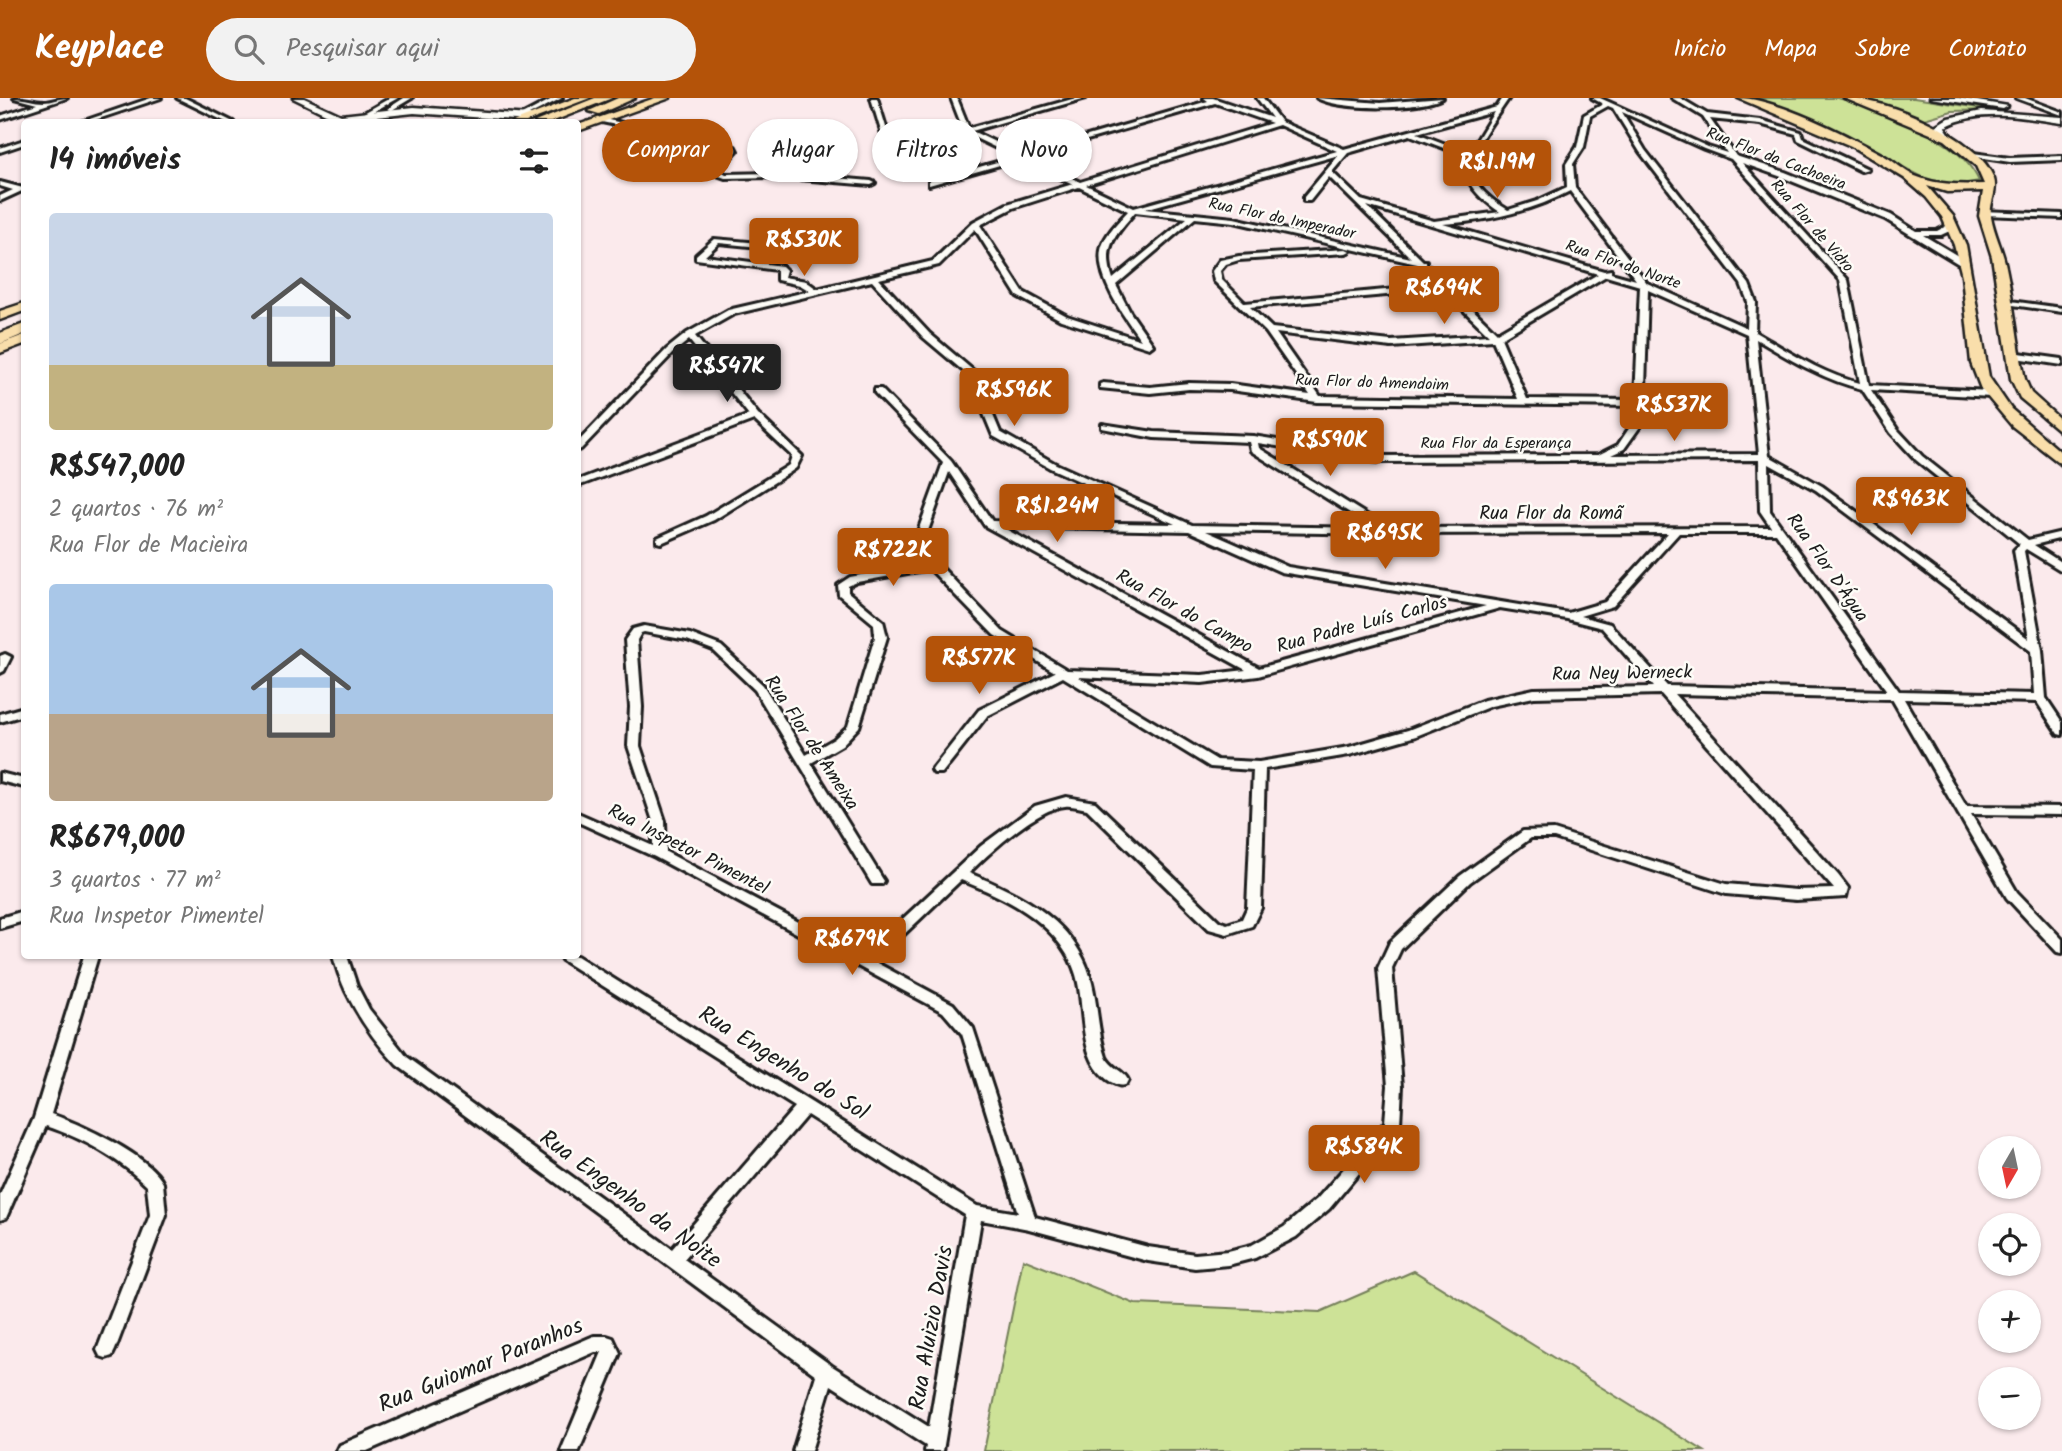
<!DOCTYPE html>
<html lang="pt">
<meta charset="utf-8">
<style>
:root{--surface:#fff;--page:#f2f2f2;--text:#222;--muted:#767676;--accent:#b45309}
body{margin:0;font-family:Kalam,sans-serif;background:var(--page);color:var(--text);height:100vh;display:flex;flex-direction:column;font-size:26px;white-space:nowrap}
*{box-sizing:border-box;margin:0}
p{font-size:23px;color:var(--muted)}
.icon{flex:none;width:38px;height:38px;fill:none;stroke:currentColor;stroke-width:2;stroke-linecap:round;stroke-linejoin:round}
.map{position:relative;flex:1;overflow:hidden}
.sheet{position:absolute;left:21px;top:21px;width:560px;height:840px;display:flex;flex-direction:column;background:var(--surface);border-radius:7px;box-shadow:0 2px 5px #0004}
.sheet>*{flex:none}
.top-card{position:absolute;left:602px;top:21px;width:665px;height:63px;display:flex;gap:14px}
.needle{width:46px;rotate:189deg}
.controls{position:absolute;left:1978px;top:1038px;display:grid;gap:14px}
.controls a{display:grid;place-items:center;width:63px;height:63px;border-radius:50%;background:var(--surface);box-shadow:0 2px 5px #0004;font-size:35px}
.price{position:absolute;translate:-50% -60px;padding:0 16px;border-radius:7px;background:var(--accent);color:#fff;font-size:23px;line-height:46px;filter:drop-shadow(0 2px 4px #0008)}
.price::after{content:'';position:absolute;left:50%;top:42px;width:21px;height:16px;margin-left:-10px;background:inherit;clip-path:polygon(0 0,100% 0,50% 100%)}
.price.selected{background:#222;color:#fff}
ul{padding:0;list-style:none}
li{display:grid;align-content:center;gap:14px;height:371px;padding:0 28px}
li span{display:grid;place-items:center;height:217px;border-radius:7px;color:#555}
li>.icon{margin-inline-start:auto}
span .icon{width:126px;height:126px;fill:#fffc;stroke-width:1}
li b{font-size:30px}
h2{display:flex;justify-content:space-between;align-items:center;height:84px;padding:0 28px;font-size:30px}
.chip{padding:0 24px;border-radius:32px;background:var(--surface);box-shadow:0 2px 5px #0004;font-size:24px;line-height:63px}
.chip.selected{background:var(--accent);color:#fff}
header{display:flex;align-items:center;gap:42px;box-sizing:border-box;height:98px;padding:0 35px;background:var(--accent);color:#fff}
header strong{font-size:33px}
nav{display:flex;gap:38px;margin-inline-start:auto;font-size:24px}
.search{width:490px;height:63px;background:var(--page);display:flex;align-items:center;gap:18px;box-sizing:border-box;padding:0 24px;border-radius:38px;color:var(--muted);font-size:26px}
.map>svg:first-child{display:block}
</style>
<header>
<strong>Keyplace</strong>
<div class="search"><svg class="icon" aria-label="search" viewBox="0 0 24 24"><circle cx="10" cy="10" r="6"/><path d="M15 15l6 6"/></svg>Pesquisar aqui</div>
<nav><a>Início</a><a>Mapa</a><a>Sobre</a><a>Contato</a></nav>
</header>
<div class="map">
<svg width="2062" height="1353" viewBox="0 0 2062 1353">
<rect width="100%" height="100%" fill="#fbeaec"/>
<filter id="ink" filterUnits="userSpaceOnUse"><feTurbulence type="fractalNoise" baseFrequency=".0143" numOctaves="2"/><feDisplacementMap in="SourceGraphic" scale="14" xChannelSelector="R" yChannelSelector="G"/><feConvolveMatrix kernelMatrix="1 2 1 2 8 2 1 2 1" color-interpolation-filters="sRGB"/></filter>
<g filter="url(#ink)">
<!-- green -->
<path fill="#cde297" stroke="#747f5a" stroke-width="2" d="M1755,0C1782,0 1811,0 1837,0C1851,2 1865,10 1878,15C1915,30 1961,44 1979,83L1957,87L1932,84L1822,27Z
M1865,0H1914L1992,12L1952,13L1921,22Z
M1023,1161L1135,1206L1320,1214L1414,1173L1704,1353H984Z"/>
<g fill="none" stroke-linecap="round" stroke-linejoin="round">
<!-- minor casing -->
<g stroke="#1c1c1c" stroke-width="6">
<path id="minor" d="M14,0C24,0 34,4 44,4C51,4 59,0 67,0L0,22V18L37,6Z
M151,0H161L89,24H81Z
M177,0H185L233,24H226Z
M390,0H398L355,24H348Z
M404,0H412L392,12L387,11Z
M554,0H562L523,20L518,19Z
M871,0H877L890,42L904,48L963,31L951,0H957L969,30L1076,0H1086L972,33L1022,57L1208,3L1204,0H1213L1272,20L1257,0H1263L1281,24L1344,51L1497,9L1503,0H1509C1496,21 1459,61 1478,87C1486,98 1497,105 1508,112L1537,103L1567,89L1566,66L1577,49L1584,17L1603,6L1592,0H1600L1708,49L1727,55L1703,19L1672,0H1680L1707,16L1760,22L1801,34L1803,40L1868,71L1861,73L1798,42L1796,36L1760,26L1710,21L1736,58L1785,74L1891,117L1916,133H1937L1950,126H1956V130L1941,137H1923L1968,164V168H1962L1885,121L1779,78L1742,65L1848,182L1869,287L1991,293L1995,296L1991,299L1871,292L1897,331L1922,358L2028,442L2062,434V440L2034,447L2062,465V473L2026,451L2024,453L2042,552L2046,600L2062,624V637L2058,636L2037,604L1904,601L1966,708L2062,709V717L1971,716L2017,794L2062,841V855L2057,854L2007,800L1892,601L1674,596L1838,777L1848,790L1846,799L1796,802L1726,796L1554,740H1531L1470,784L1401,851L1392,870L1402,988L1400,1026L1329,1111L1296,1139L1255,1160L1228,1167L1195,1170L1148,1163L1029,1131L981,1122L943,1353H925L926,1348L831,1287L811,1353H793L816,1277L397,967C367,935 345,901 333,858H347L357,888L369,911L407,959L672,1151L795,1009L562,862L560,858H577L977,1108L1018,1115L962,936L943,914L655,759L578,724V715L653,748V723L628,648L630,609L625,542L633,531L644,528L690,536L721,548L763,587L806,657L834,641L848,628L875,539L874,526L839,497L838,487L850,479L925,465L917,455L914,444L943,365L875,295V291H881L951,363L992,423L1175,426L1050,370L993,338L968,277L923,239L872,183L734,216L695,238L758,316L802,358L796,370L789,375L714,422L661,445L657,444V440L706,418L783,371L789,367L792,358L754,322L578,388V382L749,317L689,242L673,255L581,351L578,352V344L667,251L687,235L728,212L810,193L800,187L777,182V172L696,161V157L714,141L782,147L783,149L779,151L719,145L705,158L782,168L786,172L784,179L806,183L817,191L933,163L973,124L1007,106L1073,86L1021,61L929,87V83L1015,59L965,35L901,51L884,43ZM1215,5L1272,25L1080,84L1028,59ZM1608,8L1613,10L1640,54L1741,186L1748,204L1747,230L1647,185L1575,90L1573,66L1584,49L1590,18ZM1494,14L1469,55L1417,35ZM1622,14L1704,51L1731,61L1840,182L1860,285C1823,277 1788,253 1755,234L1756,204L1749,186L1645,52ZM1279,27L1337,53L1134,110L1086,87ZM1410,37L1467,59C1461,85 1480,100 1500,114L1434,123L1361,102L1332,74L1348,55ZM1339,57L1304,99V103H1310L1329,79L1411,160L1234,120L1145,111ZM1079,89L1128,113C1119,123 1107,134 1102,148C1093,177 1125,220 1141,242L1067,218L1023,194L980,127L1013,110ZM1570,93L1636,182L1611,175V172L1604,173L1443,126C1488,123 1530,114 1570,93ZM1367,108L1598,176L1497,235L1426,166V163H1423ZM1135,114L1187,120L1113,181C1102,149 1115,138 1135,114ZM1195,120L1234,124L1417,166L1439,187L1245,205L1222,182L1220,173L1226,166L1239,162L1346,155L1350,153L1346,151L1239,158L1220,162L1212,173L1214,183L1266,234L1310,297L1230,286L1189,285L1150,289L1103,285L1100,286V290L1150,295L1189,291L1230,292L1317,304L1635,308L1634,323L1618,347L1598,357L1377,358L1253,338L1154,334L1102,326V330L1154,340L1249,344L1251,353L1374,430L1192,427L1056,366L1000,334L975,274L929,235L879,181L939,167L975,131L1017,198L1061,222L1149,250L1153,247L1130,214L1116,187ZM1606,178L1640,188L1635,302L1527,301L1501,240ZM1443,192L1489,237L1391,243L1272,230L1250,209ZM1648,192L1747,236L1759,356L1611,357L1624,351L1644,323ZM1276,235L1391,249L1493,242L1518,301L1320,298ZM1756,241C1789,261 1824,282 1862,291L1891,335L1916,362L2020,446L2014,452L2029,541L1822,388L1769,358ZM1258,345L1377,364L1759,362L1760,413L1771,429L1388,430L1259,350ZM1769,366L1816,392L2031,553L2034,596L1899,593L1770,413ZM949,374L985,428L1246,572L1202,577L1067,572L1002,533L927,454L924,444ZM1002,429L1189,433L1281,474L1486,508L1259,570ZM1206,433L1386,436L1668,435L1605,504L1568,515L1288,469ZM1679,435H1776L1887,593L1667,588L1610,526L1580,518L1613,508ZM930,471L994,537L1055,574L979,612L934,669L932,672L934,675H942L987,618L1063,579L1210,669L1253,672L1247,810L1242,821L1227,826L1219,823L1095,704L1066,699L1035,708L981,748L863,858L666,754L665,723L640,648L642,609L637,542L641,535L644,534L687,542L713,552L755,592L872,786H882L884,783L882,780L811,665L842,647L859,629L887,539L883,523L848,494V488L857,484ZM1500,510L1567,521L1602,530L1654,589L1534,591L1484,602L1408,632L1349,649L1259,664L1217,662L1079,579L1202,585L1258,578ZM1661,596L1834,791L1796,792L1726,786L1554,732L1523,733L1460,778L1390,844L1378,870L1388,988L1385,1024L1317,1101L1284,1129L1252,1147L1228,1153L1195,1156L1148,1149L1035,1119L973,930L953,906L875,864L961,782C1001,798 1043,817 1066,855C1072,864 1076,875 1078,885C1085,917 1079,964 1111,984C1117,987 1120,989 1126,986L1128,982C1123,972 1111,970 1106,959C1098,935 1098,910 1092,885C1078,825 1022,796 969,775C990,754 1036,711 1065,708C1072,707 1080,710 1087,711L1209,831L1227,836L1252,828L1261,810L1265,671L1349,657L1416,638L1491,608L1534,599ZM807,1017L965,1117L929,1329L832,1268L684,1161Z
M1317,0L1380,5L1443,0C1417,12 1343,13 1317,0Z
M2016,0H2025L2062,14V17Z
M340,18L342,19V21L328,24H318Z
M599,20L735,49L737,53L721,70V73L726,76L776,75L871,83L875,85L871,87L776,79L725,80L714,76L713,70L730,51L597,23L596,22Z
M24,42V46L0,54V50Z
M1973,55L2010,60L2062,58V62L2010,64L1971,58L1970,57Z
M0,84L23,90L24,92L0,103V98L13,92L0,88Z
M1981,113L2062,116V120L1984,117H1981Z
M2003,202L2062,210V214L2006,206L2002,204Z
M2012,254L2062,261V267L2009,259V255Z
M5,556L11,559L4,573L0,575V558Z
M24,609V617L0,624V616Z
M0,675L24,681V689L0,683Z
M24,813V823L0,830V820Z
M84,858H98L51,1016C80,1026 149,1057 163,1085L166,1117L115,1252L112,1258L106,1260L100,1258L97,1252L150,1117L147,1088C120,1061 83,1040 46,1028L6,1120L0,1122V1097L34,1020Z
M594,1238H607L613,1240L620,1255L579,1353H561L602,1254H595L367,1353H337L340,1347Z"/>
</g>
<!-- tertiary casing -->
<g stroke="#1c1c1c" stroke-width="5">
<path id="tertiary" d="M293,0H304L341,17L414,9L530,17L534,20L530,23L414,15L340,23Z"/>
</g>
<!-- secondary casing -->
<g stroke="#1c1c1c" stroke-width="5">
<path id="secondary" d="M1930,0H1959L2008,8L2003,11Z
M1982,13L2062,19V25C2025,20 1980,10 1945,29L1953,41L1948,44L1935,28L1948,20Z"/>
</g>
<!-- primary casing -->
<g stroke="#1c1c1c" stroke-width="5">
<path id="primary" d="M575,0H590L526,24H513Z
M655,0H670L578,33V27Z
M1738,0C1776,0 1849,38 1883,57C1894,63 1904,73 1915,78C1937,87 1960,87 1984,86L1976,68L1945,42L1844,0C1885,0 1980,39 1994,81C1998,93 1989,105 1991,118C1994,136 2003,152 2006,169C2014,206 2017,244 2025,281L2031,295L2062,323V335L2020,300L2011,281L1992,159L1979,118L1983,93L1947,94L1927,88L1953,118L1966,147L1989,279L2011,311L2062,355V367L2012,328L1981,291L1971,265L1962,178L1954,147L1942,119L1926,99L1904,80L1851,48Z
M24,205V213L0,222V213Z
M24,237V246L0,255V246Z"/>
</g>
<!-- motorway casing -->
<g stroke="#1c1c1c" stroke-width="5">
<path id="motorway" d="M595,0H612L551,24H535Z
M618,0H635L599,16L589,13Z
M24,226V236L0,246V235Z"/>
</g>
<!-- minor -->
<use href="#minor" fill="#fdfcf7" fill-rule="evenodd"/>
<!-- tertiary -->
<use href="#tertiary" fill="#fdfcf7" fill-rule="evenodd"/>
<!-- secondary -->
<use href="#secondary" fill="#fdfcf7" fill-rule="evenodd"/>
<!-- primary -->
<use href="#primary" fill="#f9deab" fill-rule="evenodd"/>
<!-- motorway -->
<use href="#motorway" fill="#f9deab" fill-rule="evenodd"/>
</g>
</g>
<g text-anchor="middle" dominant-baseline="central" stroke-width="5" stroke-linejoin="round" paint-order="stroke">
<!-- far-street labels -->
<g font-size="16" fill="#1c1c1c" stroke="#fdfcf7">
<text transform="translate(1776 61) rotate(21)">Rua Flor da Cachoeira</text>
<text transform="translate(1282 121) rotate(12)">Rua Flor do Imperador</text>
<text transform="translate(1812 128) rotate(49)">Rua Flor de Vidro</text>
<text transform="translate(1623 167) rotate(19)">Rua Flor do Norte</text>
<text transform="translate(1372 285) rotate(2)">Rua Flor do Amendoim</text>
<text x="1496" y="345">Rua Flor da Esperança</text>
</g>
<!-- street labels -->
<g font-size="19" fill="#1c1c1c" stroke="#fdfcf7">
<text x="1551" y="416">Rua Flor da Romã</text>
<text transform="translate(1827 470) rotate(55)">Rua Flor D'Água</text>
<text transform="translate(1184 514) rotate(29)">Rua Flor do Campo</text>
<text transform="translate(1362 527) rotate(-15)">Rua Padre Luís Carlos</text>
<text transform="translate(1622 576) rotate(-1)">Rua Ney Werneck</text>
<text transform="translate(811 645) rotate(57)">Rua Flor de Ameixa</text>
<text transform="translate(688 752) rotate(27)">Rua Inspetor Pimentel</text>
</g>
<!-- near-street labels -->
<g font-size="23" fill="#1c1c1c" stroke="#fdfcf7">
<text transform="translate(783 966) rotate(32)">Rua Engenho do Sol</text>
<text transform="translate(630 1102) rotate(36)">Rua Engenho da Noite</text>
<text transform="translate(932 1230) rotate(-80)">Rua Aluizio Davis</text>
<text transform="translate(481 1268) rotate(-22)">Rua Guiomar Paranhos</text>
</g>
</g>
</svg>
<div class="controls">
<a><svg class="needle" viewBox="-14 -14 28 28"><path d="M0-13l5 13h-10z" fill="#e53935"/><path d="M0 13l5-13h-10z" fill="#767676"/></svg></a>
<a><svg class="icon" aria-label="locate" viewBox="0 0 24 24"><circle cx="12" cy="12" r="6"/><path d="M12 2v4M12 18v4M2 12h4M18 12h4"/></svg></a>
<a>+</a>
<a>−</a>
</div>
<b class="price" style="left:1497px;top:102px">R$1.19M</b>
<b class="price" style="left:804px;top:180px">R$530K</b>
<b class="price" style="left:1444px;top:228px">R$694K</b>
<b class="price selected" style="left:727px;top:306px">R$547K</b>
<b class="price" style="left:1014px;top:330px">R$596K</b>
<b class="price" style="left:1674px;top:345px">R$537K</b>
<b class="price" style="left:1330px;top:380px">R$590K</b>
<b class="price" style="left:1911px;top:439px">R$963K</b>
<b class="price" style="left:1057px;top:446px">R$1.24M</b>
<b class="price" style="left:1385px;top:473px">R$695K</b>
<b class="price" style="left:893px;top:490px">R$722K</b>
<b class="price" style="left:979px;top:598px">R$577K</b>
<b class="price" style="left:852px;top:879px">R$679K</b>
<b class="price" style="left:1364px;top:1087px">R$584K</b>
<div class="top-card">
<a class="chip selected">Comprar</a>
<a class="chip">Alugar</a>
<a class="chip">Filtros</a>
<a class="chip">Novo</a>
</div>
<section class="sheet">
<h2>14 imóveis<svg class="icon" aria-label="filters" viewBox="0 0 24 24"><path d="M4 7h16M4 17h16"/><circle cx="9" cy="7" r="2"/><circle cx="15" cy="17" r="2"/></svg></h2>
<ul>
<li><span style="background:linear-gradient(#c9d6e8 70%,#c2b280 0)"><svg class="icon" aria-label="home" viewBox="0 0 24 24"><path d="M3 11l9-7 9 7M6 9v11h12V9"/></svg></span><div><b>R$547,000</b><p>2 quartos · 76 m²</p><p>Rua Flor de Macieira</p></div></li>
<li><span style="background:linear-gradient(#a9c7e8 60%,#b9a48a 0)"><svg class="icon" aria-label="home" viewBox="0 0 24 24"><path d="M3 11l9-7 9 7M6 9v11h12V9"/></svg></span><div><b>R$679,000</b><p>3 quartos · 77 m²</p><p>Rua Inspetor Pimentel</p></div></li>
</ul>
</section>
</div>
